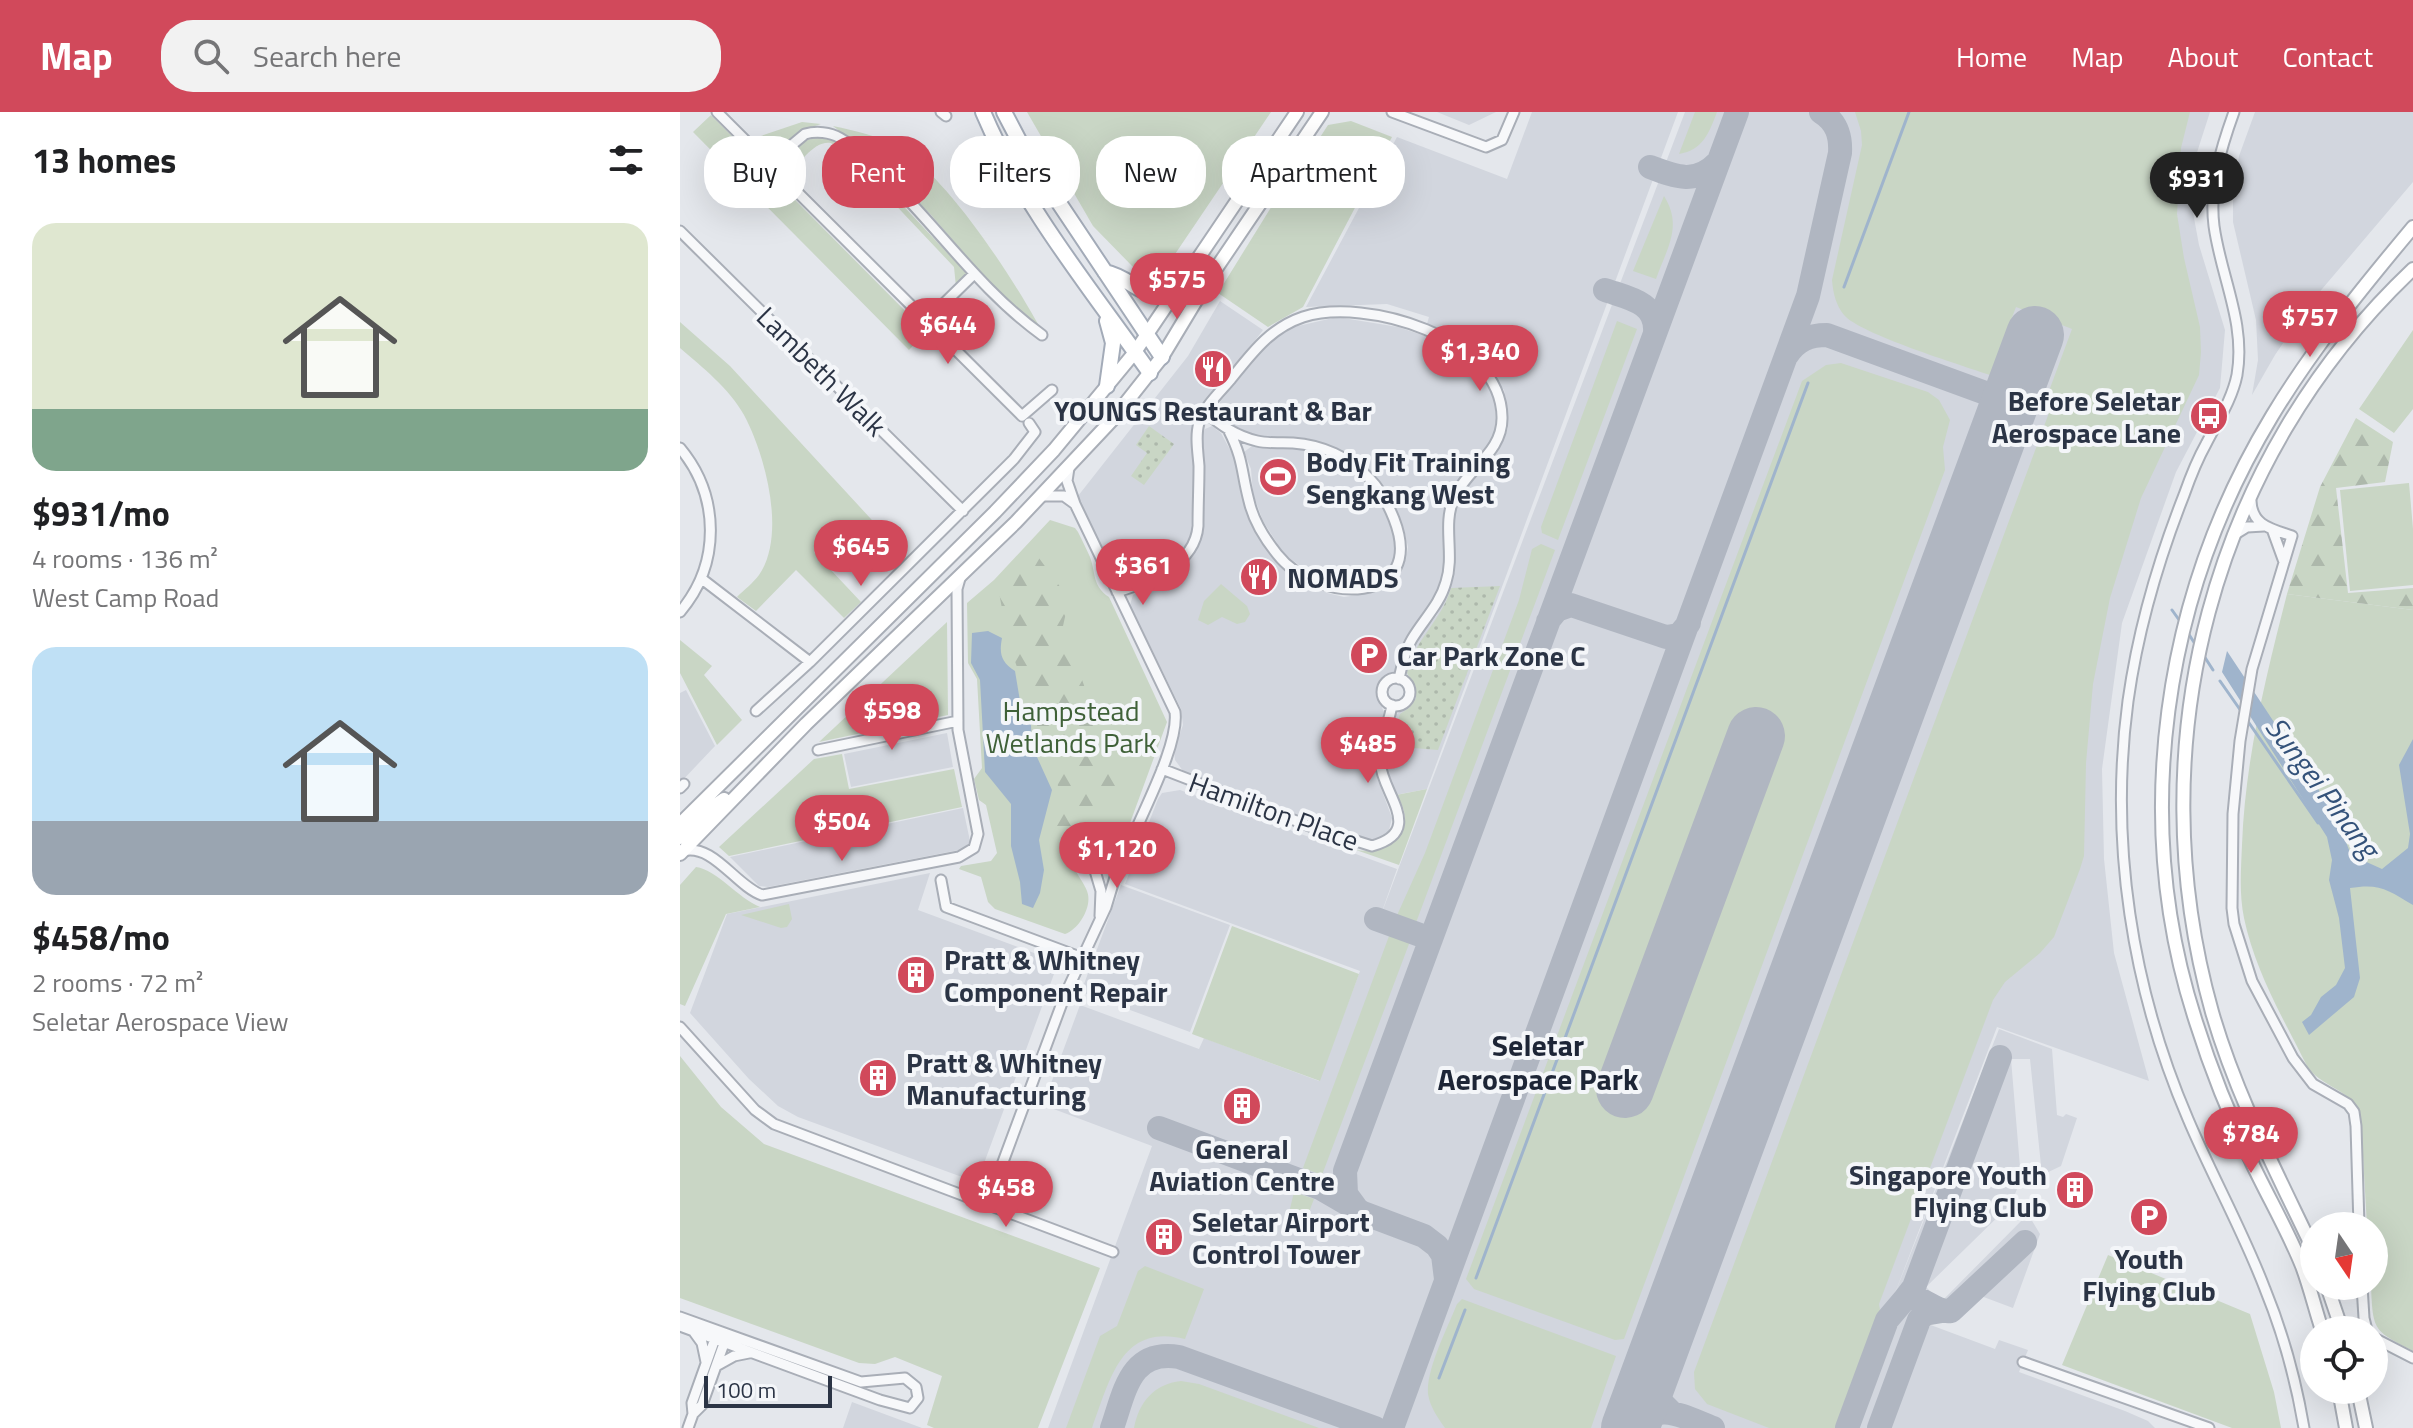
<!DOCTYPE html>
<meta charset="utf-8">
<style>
:root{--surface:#fff;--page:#f2f2f2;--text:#202124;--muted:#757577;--accent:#d1495b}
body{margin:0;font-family:"Titillium Web",sans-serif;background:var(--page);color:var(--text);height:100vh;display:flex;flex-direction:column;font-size:30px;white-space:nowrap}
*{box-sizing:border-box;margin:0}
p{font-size:26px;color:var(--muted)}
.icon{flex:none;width:44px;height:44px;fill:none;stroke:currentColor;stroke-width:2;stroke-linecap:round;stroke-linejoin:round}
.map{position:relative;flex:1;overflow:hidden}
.sheet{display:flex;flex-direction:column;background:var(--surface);width:680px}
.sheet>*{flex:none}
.banner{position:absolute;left:24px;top:24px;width:760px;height:72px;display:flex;gap:16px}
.needle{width:52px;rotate:167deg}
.tools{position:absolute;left:1620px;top:1100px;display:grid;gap:16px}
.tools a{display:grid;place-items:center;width:88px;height:88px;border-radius:50%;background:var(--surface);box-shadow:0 8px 32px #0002;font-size:40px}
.scale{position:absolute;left:24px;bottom:20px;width:128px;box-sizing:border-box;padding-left:8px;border:4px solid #2b3445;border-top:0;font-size:22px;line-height:28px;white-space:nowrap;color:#2b3445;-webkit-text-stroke:6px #f4f6f9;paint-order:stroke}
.price{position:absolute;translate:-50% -68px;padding:0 18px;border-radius:28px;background:var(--accent);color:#fff;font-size:26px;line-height:52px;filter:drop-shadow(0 2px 4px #0008)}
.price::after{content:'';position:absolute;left:50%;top:48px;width:24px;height:18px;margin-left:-12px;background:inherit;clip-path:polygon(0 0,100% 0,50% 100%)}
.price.on{background:#222;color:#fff}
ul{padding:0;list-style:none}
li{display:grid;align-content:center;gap:16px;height:424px;padding:0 32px}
li span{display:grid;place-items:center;height:248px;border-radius:24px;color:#555}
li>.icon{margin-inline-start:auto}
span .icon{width:144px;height:144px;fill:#fffc;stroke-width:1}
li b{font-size:34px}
h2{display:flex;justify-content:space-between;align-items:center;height:96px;padding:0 32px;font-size:34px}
.pill{padding:0 28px;border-radius:32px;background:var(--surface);box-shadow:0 8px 32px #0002;font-size:28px;line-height:72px}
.pill.on{background:var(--accent);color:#fff}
header{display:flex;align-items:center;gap:48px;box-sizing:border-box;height:112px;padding:0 40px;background:var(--accent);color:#fff}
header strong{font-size:38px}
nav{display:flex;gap:44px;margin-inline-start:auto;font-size:28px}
.search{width:560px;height:72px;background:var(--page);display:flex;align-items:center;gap:20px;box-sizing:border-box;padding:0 28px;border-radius:32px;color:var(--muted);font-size:30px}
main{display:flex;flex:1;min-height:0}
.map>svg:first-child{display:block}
</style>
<header>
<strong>Map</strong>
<div class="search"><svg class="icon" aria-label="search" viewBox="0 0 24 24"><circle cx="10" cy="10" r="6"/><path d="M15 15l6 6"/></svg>Search here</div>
<nav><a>Home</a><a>Map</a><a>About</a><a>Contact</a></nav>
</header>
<main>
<section class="sheet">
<h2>13 homes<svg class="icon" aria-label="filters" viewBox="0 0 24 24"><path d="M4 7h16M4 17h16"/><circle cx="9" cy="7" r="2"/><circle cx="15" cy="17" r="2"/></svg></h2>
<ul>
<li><span style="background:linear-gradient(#dfe7d0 75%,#7fa58c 0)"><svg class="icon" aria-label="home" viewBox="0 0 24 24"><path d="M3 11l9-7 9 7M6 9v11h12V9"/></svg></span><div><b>$931/mo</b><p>4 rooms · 136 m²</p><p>West Camp Road</p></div></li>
<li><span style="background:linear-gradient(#bfe0f5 70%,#9aa5b1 0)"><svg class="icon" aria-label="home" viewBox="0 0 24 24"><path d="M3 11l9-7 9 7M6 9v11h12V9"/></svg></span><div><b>$458/mo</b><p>2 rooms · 72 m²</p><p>Seletar Aerospace View</p></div></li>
</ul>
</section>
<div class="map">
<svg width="1733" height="1316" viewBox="0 0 1733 1316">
<defs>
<pattern id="forest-firs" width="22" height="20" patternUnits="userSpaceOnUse" patternTransform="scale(2)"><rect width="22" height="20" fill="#c9d6c5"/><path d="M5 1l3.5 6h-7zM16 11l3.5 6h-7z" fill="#adb8ab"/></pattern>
<pattern id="garden-dots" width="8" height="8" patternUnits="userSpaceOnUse" patternTransform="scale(2)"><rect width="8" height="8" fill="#c9d6c5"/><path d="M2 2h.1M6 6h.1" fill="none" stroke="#adb8ab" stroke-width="1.8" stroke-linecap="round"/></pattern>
</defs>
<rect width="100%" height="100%" fill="#e4e7ec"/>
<!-- built -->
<path fill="#d2d6de" d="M757,0H816L789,13Z
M852,0H998L747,677L715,683L706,664L704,644L715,603L728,595L735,585L734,577L726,563L729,547L739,525L757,503L766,486L775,459L772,408L774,397L780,385L823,329L828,316V299L824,278L800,245L786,232L747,212L749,205L707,192L626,195L717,25L827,67Z
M1005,0H1530L1512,56V95L1519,133L1545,218L1540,276L1496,360L1442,511L1422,657L1424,747L1434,841L1469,969L1317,915L1210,1194L1319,917L1372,937L1377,1003L1383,1005L1386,1002L1397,1006L1381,1054L1362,1063L1350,947H1331L1341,1067L1331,1092L1246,1175L1261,1190L1348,1102L1360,1122L1333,1196L1301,1184L1272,1211L1256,1208L1248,1212L1315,1237L1319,1228L1348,1238L1339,1260L1445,1299L1468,1309L1475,1316H368L472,1034L363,993L400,893L519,937L524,926L639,969L680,859L445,772L478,687L482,681L500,678L717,757L699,808Z
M1575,0H1733V70L1631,190L1595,243L1572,283L1578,248L1576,208L1553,110V86L1559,44Z
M540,189L583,218L516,306L511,422L506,434L493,448L467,464L440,474L398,384L508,244Z
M657,205L718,215L745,224L777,241L803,263L814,286L816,309L815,321L808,335L778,369L765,398V451L762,468L750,494L723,535L716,563L701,569L696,577L698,587L704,600L696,633L695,660L712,706L709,718L702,725L691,728L506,663L495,648L494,639L503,613L501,597L450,493L453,483L500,457L519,432L523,419V321L525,317L532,314L541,321L556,349L569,409L592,446L609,461L647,481L664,485L697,480L713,468L726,447L728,435L725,422L708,382L685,354L644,332L626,326L573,324L553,315L538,304L540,290L589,229L614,215Z
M572,334L620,336L636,339L653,346L681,367L701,392L714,422L716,433L712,452L706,461L680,473L656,472L634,464L604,442L583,409L573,382L571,357L564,340Z
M6,578L35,634L0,671V581Z
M267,621L273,655L171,675L164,642Z
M283,696L290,729L284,737L88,775L79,774L50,745Z
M250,761L238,798L362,844L370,850L373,858L374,862L303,1054L298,1062L289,1066L282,1065L118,1005L98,994L69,967L10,901L47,802Z
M441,773L550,813L510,920L401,880Z
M172,1290L242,1316H163Z"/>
<!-- green -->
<path fill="#c9d6c5" d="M347,0H591L485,157L473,162L454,156L413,114Z
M1015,0H1037C1029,21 1023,38 999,42Z
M1175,0H1510L1501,36L1497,102L1504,146L1520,215L1521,240L1519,263L1461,386L1430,486L1413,572L1406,651L1404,744L1400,757L1374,825L1360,841L1325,870L1313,888L1199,1192L1201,1204L1160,1316H1089L1027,1292L1015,1277L1014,1260L1373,290L1366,287L1392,217L1336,195L1310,263C1281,253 1180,222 1164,203C1156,193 1153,181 1152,168L1182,33L1181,19Z
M31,3L246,220L229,238L13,20Z
M671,9L712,25L623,195L588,215L538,181L598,84L609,73L648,13Z
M122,10L141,12L123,18L91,45L72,27Z
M153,14C175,19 198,23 217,35C266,63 330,162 358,212L355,214L315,178L252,104L204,54Z
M141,24L160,29L171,38L288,163L276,175L274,155L190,66L151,31C134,28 119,52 109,63L100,55L125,29Z
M984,84C1003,114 987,136 976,167L953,159Z
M937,209L957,217L878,428L862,421L861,415Z
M0,210L50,254L226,445L213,458L168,409L134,440L181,490L164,506L116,458L76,499L57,485C64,478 73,471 79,463C107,423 85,342 64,303C49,276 23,256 0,236Z
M1733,218V297L1714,321L1679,297Z
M1161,251L1248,280L1259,288L1270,308L1263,335L1265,358L944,1227L935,1228L794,1177L786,1167L1122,269L1146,253Z
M1729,371L1733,417V473L1670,479L1660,378Z
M370,408L395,416L398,420C402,428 406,436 410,445C416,461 412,474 429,485L487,610L450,711L444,718L434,721L415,714L408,717L394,756C398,764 404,771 407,779C413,794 399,817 385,822L315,797L308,790L301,765L279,757L281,754L311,749L317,741L306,693L299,688L294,667L302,656L297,567L288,551L287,491L314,468Z
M861,432L875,438L734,816L714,810L745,741L839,488L852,437Z
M541,472L567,494L570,502L565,510L557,512L542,505L528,513L518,508L524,489Z
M1607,482L1733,498V1239C1693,1218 1693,1219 1691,1174H1694V1114H1687L1681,1009C1674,976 1647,979 1628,956C1604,908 1575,859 1564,806C1559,782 1561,757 1562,733C1565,648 1586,564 1607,482Z
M267,510L268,603L139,630Z
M0,528L32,554L24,563L62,608L37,633L0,561Z
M162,642L169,677L274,657L282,695L49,744L39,735L134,647Z
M747,677L719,753L676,738C711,744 740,715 716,683Z
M16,755C37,758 58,786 80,795L46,802L5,894L0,892V773Z
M109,792L112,807L107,815L101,816L61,803Z
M552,814L679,862L640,969L512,922Z
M712,816L732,824L642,1063L623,1056Z
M0,944L41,995L84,1032L420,1156L358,1316H254L247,1313L262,1264L215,1245L195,1252L179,1251L0,1186Z
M614,1080L634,1087L624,1113L616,1111L609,1101Z
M1428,1143L1570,1202L1594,1280L1601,1316H1552L1382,1253Z
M465,1154L524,1177L505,1227C440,1211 430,1269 412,1316H386L420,1224L437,1214L458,1159Z
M782,1187L936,1244L911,1316H765C758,1306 750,1295 748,1282C746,1257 768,1215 777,1192Z
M501,1269L519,1272L639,1316H454C459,1290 474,1272 501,1269Z"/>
<!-- forest -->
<path fill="url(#forest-firs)" d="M1676,306L1713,330L1705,370L1656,376L1668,481L1733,476V498L1607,482L1640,375Z
M356,442L389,487L383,514L417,610L410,629L439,651L437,674L423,698L413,693L407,711L384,750L364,720L386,685L378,674L328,529L318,475Z"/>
<!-- garden -->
<path fill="url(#garden-dots)" d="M469,314L494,332L464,373L451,364L467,341L456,333Z
M820,474L758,638L709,634L720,602L730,595L736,586L734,575L727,561C734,528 762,508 771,476Z"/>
<!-- water -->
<path fill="#9fb4cc" d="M308,519L322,526C319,542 321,550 335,559L342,601L351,613L352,634L372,678L359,728L364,758L360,781L353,796L342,792L340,770L331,734V692L305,660L300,568L291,551L292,521Z
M1547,539L1656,704L1671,743L1702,757L1728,736L1730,722L1719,653L1733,627V793C1708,778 1700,771 1670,776L1680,866L1674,885L1629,923L1622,910L1631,903L1641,885L1656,873L1665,856L1659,806L1649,768L1652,748L1647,725L1542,560Z"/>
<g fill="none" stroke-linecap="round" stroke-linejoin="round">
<!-- stream -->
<path stroke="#9fb4cc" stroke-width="3" d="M1164,175L1229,0
M1492,498L1502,512
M1508,521L1517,535
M1524,544L1533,558
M1540,569L1561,599
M1567,608L1638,711
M796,1166L1128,271
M759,1266L785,1198"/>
<!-- taxiway -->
<path stroke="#b0b6c1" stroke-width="24" d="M970,55C996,65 1016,73 1038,50
M925,178C948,186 977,190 975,220
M1107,243C1117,228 1129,223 1147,223L1330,290
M868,509L877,498L891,493L986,525L999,523L1009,511
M696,807L751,827
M479,1016L640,1076L683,1101L744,1124L757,1134L763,1143L766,1167
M677,1097L666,1082L665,1059L1057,0
M1224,1188L1234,1175L1320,945
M970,1262L975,1284L991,1300
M432,1316C445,1279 450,1237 499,1245L695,1316
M712,1316L1128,184L1160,41C1161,24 1157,10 1141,0
M951,1316C978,1288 1002,1304 1033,1316
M1167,1316L1207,1208L1224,1188L1231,1185C1245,1186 1256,1201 1271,1199L1345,1130
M1199,1316L1239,1208L1244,1202L1262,1199"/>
<!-- runway -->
<path stroke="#b0b6c1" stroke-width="58" d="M945,977L1076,624
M950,1316L1355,223"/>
<!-- street casing -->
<g stroke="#a9aeb7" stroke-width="13">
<path id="street" d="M37,0L342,304L372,278
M261,0L266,4
M712,0L806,35L822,28L834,0
M1554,0C1541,36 1529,75 1534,114C1541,165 1566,211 1557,263C1552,288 1537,310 1526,332C1517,348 1510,366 1504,383C1478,449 1458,518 1448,589C1429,730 1452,877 1508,1007C1532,1064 1563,1119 1585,1177C1603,1221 1616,1269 1624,1316
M89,52L125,22C136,19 150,20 160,26C181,38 200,58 216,75C265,125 305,182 362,223
M0,119L283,399
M246,209L294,162
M525,300C542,314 556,324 577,329C589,332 601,330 613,331C642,333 669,345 689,366C700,377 708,392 714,407C748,494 637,493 597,442C585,427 573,407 569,389C561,359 564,349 549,319
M0,336C40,384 41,452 0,500
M389,356L387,369L395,392L495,600C499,630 467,691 455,720L448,727
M361,384H384L395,392
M1571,389C1572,414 1592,417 1612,424L1572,557L1560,629L1553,702L1552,796L1554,812L1572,869L1613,946L1633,972L1668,992L1674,1000L1676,1014L1679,1114
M1592,417L1604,450
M1554,423L1567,415L1584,414
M22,467L130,550
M437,480C469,470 515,453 518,414C518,394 519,374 519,354C518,340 515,324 519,311C524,295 540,280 551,267C572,241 590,216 623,205C686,185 821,225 822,305C823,341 787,356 774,386C762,413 775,442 766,470C760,492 744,507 732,527C725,539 722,553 719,567
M702 580a14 14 0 1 1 28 0a14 14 0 1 1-28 0Z
M76,599L130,550L334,347L355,320L349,311
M138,638L278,609
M482,657L632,715L692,734C746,719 702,682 700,650C699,630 709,612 712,593
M0,676L4,672
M3,739C33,731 56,774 82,783L279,745L294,736L298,722L278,618L277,477L281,463
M261,768L266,795L400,845
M0,915L75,998L94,1012L433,1140
M307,1093L385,883L426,795L439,752V742L436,736L426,732L416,738L413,752L421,779L420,804
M1682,1174L1684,1206L1687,1218
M0,1205L181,1270L225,1266L236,1275L238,1286L230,1296L200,1288L0,1214
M14,1220L22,1231L26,1250
M1694,1226L1733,1246
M1343,1250L1529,1316
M36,1254L54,1244L69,1241
M13,1302L22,1293L46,1226
M8,1316L13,1302L12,1291L37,1221"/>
</g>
<!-- secondary casing -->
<g stroke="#a9aeb7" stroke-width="16">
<path id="secondary" d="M0,712L315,400L374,338L455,240L617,0
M0,726L23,702L44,687
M0,742L126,612L336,410L433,307L482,245L529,167L642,0
M1634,1139C1597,1061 1556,983 1532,900C1457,634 1531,348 1733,157
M1647,1174L1662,1218
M1642,1218C1635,1197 1630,1175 1622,1154C1608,1119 1588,1085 1572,1051C1550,1005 1531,958 1516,910C1450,708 1483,484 1592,304C1633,236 1683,175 1733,115
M1659,1278L1666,1316
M1678,1278L1686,1316"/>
</g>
<!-- primary casing -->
<g stroke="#a3abb8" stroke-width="18">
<path id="primary" d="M303,0C343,95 411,177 470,261
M324,0L345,40L482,245
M425,160C459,168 453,189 497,176
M427,209L433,231L427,274"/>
</g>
<!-- street -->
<use href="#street" stroke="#f7f8fa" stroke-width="9"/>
<!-- secondary -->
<use href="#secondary" stroke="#fff" stroke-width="12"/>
<!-- primary -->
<use href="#primary" stroke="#fff" stroke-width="14"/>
</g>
<!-- icons -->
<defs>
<g id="restaurant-disc" transform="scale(2)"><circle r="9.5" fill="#d1495b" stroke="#f4f6f9"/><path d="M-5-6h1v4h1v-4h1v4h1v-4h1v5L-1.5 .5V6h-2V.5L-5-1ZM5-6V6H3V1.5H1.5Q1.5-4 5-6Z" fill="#fff"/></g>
<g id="bus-disc" transform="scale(2)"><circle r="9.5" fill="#d1495b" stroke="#f4f6f9"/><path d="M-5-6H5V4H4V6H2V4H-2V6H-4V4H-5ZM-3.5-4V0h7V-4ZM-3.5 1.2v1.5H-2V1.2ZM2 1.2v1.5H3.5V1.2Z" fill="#fff"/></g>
<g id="stadium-disc" transform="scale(2)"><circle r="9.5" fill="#d1495b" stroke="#f4f6f9"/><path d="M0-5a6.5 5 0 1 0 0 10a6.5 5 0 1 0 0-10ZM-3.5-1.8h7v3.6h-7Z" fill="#fff"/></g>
<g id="parking-disc" transform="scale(2)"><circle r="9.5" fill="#d1495b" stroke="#f4f6f9"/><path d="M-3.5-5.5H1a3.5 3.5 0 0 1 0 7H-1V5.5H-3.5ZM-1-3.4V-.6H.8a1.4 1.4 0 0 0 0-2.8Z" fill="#fff"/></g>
<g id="building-disc" transform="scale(2)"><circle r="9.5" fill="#d1495b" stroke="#f4f6f9"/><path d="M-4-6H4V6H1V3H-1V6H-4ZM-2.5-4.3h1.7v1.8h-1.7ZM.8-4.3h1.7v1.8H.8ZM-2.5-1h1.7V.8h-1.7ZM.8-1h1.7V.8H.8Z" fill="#fff"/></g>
</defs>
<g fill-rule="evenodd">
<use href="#restaurant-disc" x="533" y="257"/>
<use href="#bus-disc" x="1529" y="304"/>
<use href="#stadium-disc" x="598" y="365"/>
<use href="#restaurant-disc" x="579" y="465"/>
<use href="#parking-disc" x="689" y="543"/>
<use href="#building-disc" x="236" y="863"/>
<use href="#building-disc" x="198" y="966"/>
<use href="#building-disc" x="562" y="994"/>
<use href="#building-disc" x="1395" y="1078"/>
<use href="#parking-disc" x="1469" y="1105"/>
<use href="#building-disc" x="484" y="1125"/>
</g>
<g text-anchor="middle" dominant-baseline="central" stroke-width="8" stroke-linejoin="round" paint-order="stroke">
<!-- street labels -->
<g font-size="28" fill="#2b3445" stroke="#f4f6f9">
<text transform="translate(142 259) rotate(45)">Lambeth Walk</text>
<text transform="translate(594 699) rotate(20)">Hamilton Place</text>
</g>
<!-- poi labels -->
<g font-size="28" font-weight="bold" fill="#2b3445" stroke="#f4f6f9" text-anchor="start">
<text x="1501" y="288" text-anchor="end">Before Seletar<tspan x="1501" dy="32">Aerospace Lane</tspan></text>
<text x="533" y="298" text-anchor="middle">YOUNGS Restaurant &amp; Bar</text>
<text x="626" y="349">Body Fit Training<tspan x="626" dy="32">Sengkang West</tspan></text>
<text x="607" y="465">NOMADS</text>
<text x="717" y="543">Car Park Zone C</text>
<text x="264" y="847">Pratt &amp; Whitney<tspan x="264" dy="32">Component Repair</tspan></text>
<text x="226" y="950">Pratt &amp; Whitney<tspan x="226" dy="32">Manufacturing</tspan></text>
<text x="562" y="1036" text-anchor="middle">General<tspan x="562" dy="32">Aviation Centre</tspan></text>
<text x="1367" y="1062" text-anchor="end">Singapore Youth<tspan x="1367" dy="32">Flying Club</tspan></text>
<text x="512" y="1109">Seletar Airport<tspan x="512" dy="32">Control Tower</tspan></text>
<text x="1469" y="1146" text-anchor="middle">Youth<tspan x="1469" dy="32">Flying Club</tspan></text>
</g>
<!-- park labels -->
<g font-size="28" fill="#3f6138" stroke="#f4f6f9">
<text x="391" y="598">Hampstead<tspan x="391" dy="32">Wetlands Park</tspan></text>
</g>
<!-- water labels -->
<g font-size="30" font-style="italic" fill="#34527a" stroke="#f4f6f9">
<text transform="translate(1643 675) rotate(53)">Sungei Pinang</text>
</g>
<!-- neighbourhood labels -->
<g font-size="30" font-weight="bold" fill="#1d2536" stroke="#f4f6f9">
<text x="858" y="933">Seletar<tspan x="858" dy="34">Aerospace Park</tspan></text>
</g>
</g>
</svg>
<div class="tools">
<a><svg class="needle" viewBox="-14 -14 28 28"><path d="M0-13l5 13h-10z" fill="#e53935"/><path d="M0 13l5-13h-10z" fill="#757577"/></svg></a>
<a><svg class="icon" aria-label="locate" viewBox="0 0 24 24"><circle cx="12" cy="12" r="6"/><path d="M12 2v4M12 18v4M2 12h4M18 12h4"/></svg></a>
</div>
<div class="scale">100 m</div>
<b class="price on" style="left:1517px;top:108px">$931</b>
<b class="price" style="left:497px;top:209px">$575</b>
<b class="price" style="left:1630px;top:247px">$757</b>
<b class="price" style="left:268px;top:254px">$644</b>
<b class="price" style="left:800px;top:281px">$1,340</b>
<b class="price" style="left:181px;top:476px">$645</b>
<b class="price" style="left:463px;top:495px">$361</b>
<b class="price" style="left:212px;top:640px">$598</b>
<b class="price" style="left:688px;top:673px">$485</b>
<b class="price" style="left:162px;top:751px">$504</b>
<b class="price" style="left:437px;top:778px">$1,120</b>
<b class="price" style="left:1571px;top:1063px">$784</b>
<b class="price" style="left:326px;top:1117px">$458</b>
<div class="banner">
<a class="pill">Buy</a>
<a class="pill on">Rent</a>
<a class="pill">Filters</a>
<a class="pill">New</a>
<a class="pill">Apartment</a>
</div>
</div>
</main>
